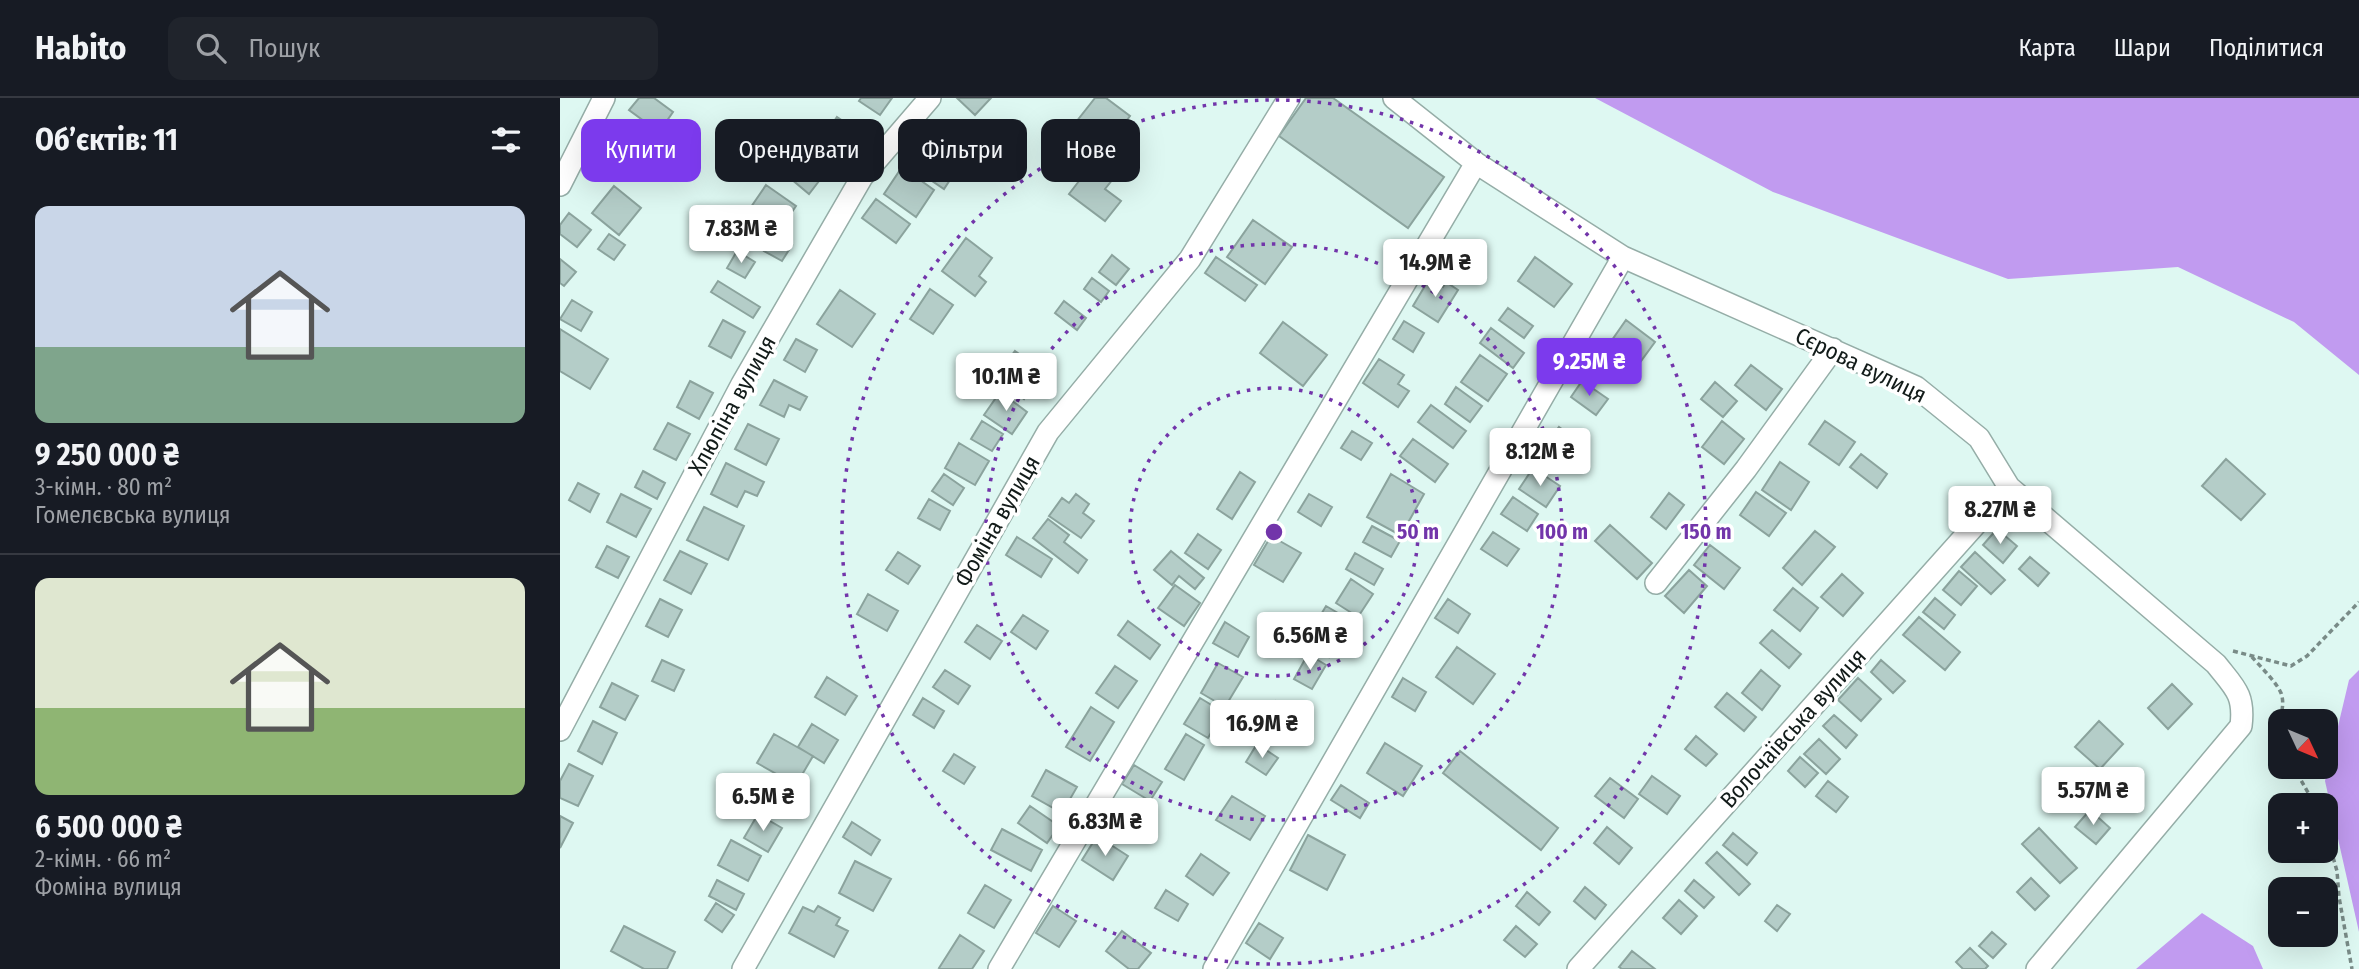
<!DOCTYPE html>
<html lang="uk">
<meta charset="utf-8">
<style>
:root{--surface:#171b24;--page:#20242c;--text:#f1f3f6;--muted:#9ea1a6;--line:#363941;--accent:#7c3aed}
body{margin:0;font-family:"Fira Sans Condensed",sans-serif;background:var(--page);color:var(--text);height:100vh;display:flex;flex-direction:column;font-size:26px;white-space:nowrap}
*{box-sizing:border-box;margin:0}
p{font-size:23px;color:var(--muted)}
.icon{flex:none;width:38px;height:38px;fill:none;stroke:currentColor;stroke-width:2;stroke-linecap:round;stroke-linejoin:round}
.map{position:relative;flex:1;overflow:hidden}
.details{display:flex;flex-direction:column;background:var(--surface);width:560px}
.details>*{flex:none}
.banner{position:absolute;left:21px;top:21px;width:665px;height:63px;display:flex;gap:14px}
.needle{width:46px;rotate:134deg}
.buttons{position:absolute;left:1708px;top:611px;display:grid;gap:14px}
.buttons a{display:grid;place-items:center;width:70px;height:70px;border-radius:14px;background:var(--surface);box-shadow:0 7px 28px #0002;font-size:35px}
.price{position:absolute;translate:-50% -60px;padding:0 16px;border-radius:7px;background:#fff;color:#222;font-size:23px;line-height:46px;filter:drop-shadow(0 2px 4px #0008)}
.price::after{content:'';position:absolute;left:50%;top:42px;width:21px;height:16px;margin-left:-10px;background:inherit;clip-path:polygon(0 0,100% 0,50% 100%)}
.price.active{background:var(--accent);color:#fff}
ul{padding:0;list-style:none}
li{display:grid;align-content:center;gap:14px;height:371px;padding:0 35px}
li+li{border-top:2px solid var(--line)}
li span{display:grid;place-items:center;height:217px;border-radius:14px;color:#555}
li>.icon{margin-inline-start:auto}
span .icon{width:126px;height:126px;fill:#fffc;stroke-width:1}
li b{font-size:30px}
h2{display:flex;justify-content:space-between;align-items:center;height:84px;padding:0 35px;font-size:30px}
.tag{padding:0 24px;border-radius:14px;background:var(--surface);box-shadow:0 7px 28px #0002;font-size:24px;line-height:63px}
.tag.active{background:var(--accent);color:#fff}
header{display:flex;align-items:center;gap:42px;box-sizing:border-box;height:98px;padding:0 35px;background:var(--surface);border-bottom:2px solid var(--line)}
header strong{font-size:33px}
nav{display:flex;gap:38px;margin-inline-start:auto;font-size:24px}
.search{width:490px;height:63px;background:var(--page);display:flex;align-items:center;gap:18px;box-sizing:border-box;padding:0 24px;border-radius:14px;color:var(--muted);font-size:26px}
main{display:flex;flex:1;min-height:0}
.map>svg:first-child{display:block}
</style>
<header>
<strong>Habito</strong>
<div class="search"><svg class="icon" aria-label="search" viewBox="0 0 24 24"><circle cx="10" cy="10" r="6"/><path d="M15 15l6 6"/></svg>Пошук</div>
<nav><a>Карта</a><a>Шари</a><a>Поділитися</a></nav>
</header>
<main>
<section class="details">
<h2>Об’єктів: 11<svg class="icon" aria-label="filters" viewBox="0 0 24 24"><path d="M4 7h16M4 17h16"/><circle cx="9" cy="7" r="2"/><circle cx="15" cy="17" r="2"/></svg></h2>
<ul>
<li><span style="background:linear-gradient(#c9d6e8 65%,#7fa58c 0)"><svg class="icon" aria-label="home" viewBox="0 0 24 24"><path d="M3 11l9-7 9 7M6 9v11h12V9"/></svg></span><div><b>9 250 000 ₴</b><p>3-кімн. · 80 m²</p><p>Гомелєвська вулиця</p></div></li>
<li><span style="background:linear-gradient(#dfe7d0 60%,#8fb573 0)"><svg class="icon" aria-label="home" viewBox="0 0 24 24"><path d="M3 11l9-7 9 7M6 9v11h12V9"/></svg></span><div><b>6 500 000 ₴</b><p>2-кімн. · 66 m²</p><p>Фоміна вулиця</p></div></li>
</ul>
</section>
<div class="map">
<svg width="1799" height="871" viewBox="0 0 1799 871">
<rect width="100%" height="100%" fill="#def8f2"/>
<!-- water -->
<path fill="#c19bf0" d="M1035,0H1799V277L1734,224L1618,169L1448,181L1213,94Z
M1799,572V834L1765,683L1789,582Z
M1642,815L1693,848L1703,871H1576Z"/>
<!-- building -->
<path fill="#b4cdc8" stroke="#8ba39d" stroke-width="2" d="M79,0H94L113,14L99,34L69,12Z
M301,0H332L320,17L299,3Z
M397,0H431L415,17Z
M535,0H546L570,18L541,57L509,33Z
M746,0H773L884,79L848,130L719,38Z
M277,19L298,33L281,56L261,43Z
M58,24L85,41L73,60L46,43Z
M354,42L397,71L384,91L341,62Z
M48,49L65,60L55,77L37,66Z
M249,55L269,70L249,96L230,80Z
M536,61L557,76L545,91L561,103L545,123L509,96Z
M342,69L374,92L356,119L324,96Z
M206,87L236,108L221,130L191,109Z
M54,88L81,110L59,137L32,115Z
M316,101L350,126L336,145L302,120Z
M9,115L31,132L17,149L0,136V127Z
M693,122L732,149L705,186L667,159Z
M49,136L65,147L54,162L38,151Z
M214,136L232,147L222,163L204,153Z
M406,140L432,160L419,178L426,184L415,198L382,173Z
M177,153L195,164L185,180L167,170Z
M552,157L569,171L556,187L539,174Z
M656,159L697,187L685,203L645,175Z
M975,159L1012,186L994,209L958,183Z
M0,161L16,174L4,188L0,185Z
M532,180L549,193L541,204L524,191Z
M869,181L883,189L886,184L898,192L878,224L853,208Z
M158,183L200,209L193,220L151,194Z
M370,191L393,207L373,236L350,221Z
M280,192L315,216L292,249L257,226Z
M12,202L32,214L21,233L0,221Z
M504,203L526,220L517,232L495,215Z
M948,210L973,228L964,240L939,222Z
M163,222L185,234L171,260L149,248Z
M1066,222L1095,244L1081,263L1052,242Z
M844,223L864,235L853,254L833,241Z
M723,224L767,257L743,288L700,255Z
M931,230L964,255L953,270L920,245Z
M0,231L48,261L30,291L0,273Z
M236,241L257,252L245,274L224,262Z
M455,253L484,274L464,301L435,280Z
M920,257L947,276L928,303L901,284Z
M819,261L844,277L838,286L849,293L838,309L803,285Z
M1191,267L1222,291L1206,312L1175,287Z
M214,282L247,299L240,312L229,307L224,319L200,307Z
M130,283L153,295L139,321L117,309Z
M1022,283L1048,301L1036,317L1011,299Z
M1155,284L1177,303L1163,319L1141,301Z
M896,289L922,308L910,324L885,306Z
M440,294L467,314L452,336L424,317Z
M871,307L906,333L893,350L858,324Z
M422,323L443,336L432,353L411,341Z
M1162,323L1184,341L1164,366L1142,349Z
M1265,323L1295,344L1279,367L1249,346Z
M108,325L130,336L116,362L94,351Z
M188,326L219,341L206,367L175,351Z
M999,329L1028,350L1016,367L987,345Z
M792,333L812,345L801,362L781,350Z
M853,341L888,366L875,384L840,358Z
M399,345L429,363L415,387L385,370Z
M1301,356L1327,376L1317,390L1290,369Z
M1666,361L1705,396L1681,422L1642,388Z
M1220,364L1249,384L1231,412L1202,392Z
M166,365L204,384L197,398L185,393L177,409L151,396Z
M973,370L1000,388L986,409L959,391Z
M83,373L105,385L97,401L75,389Z
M680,374L695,384L672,421L657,411Z
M384,376L404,390L393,407L372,393Z
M831,376L864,396L849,423L857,428L849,442L807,419Z
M18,385L39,396L30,414L9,402Z
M1196,394L1226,415L1209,438L1180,417Z
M1109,395L1124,407L1106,431L1091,419Z
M61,396L91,411L76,439L47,424Z
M516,396L529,406L523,415L534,423L521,440L489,418L502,400L509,405Z
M749,396L772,409L761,428L738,414Z
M953,399L978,416L967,433L941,416Z
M369,401L390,413L380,432L358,420Z
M144,409L184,428L168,462L127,442Z
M488,421L509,437L504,444L527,462L518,475L473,440Z
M1050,427L1092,465L1077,481L1035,443Z
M812,428L840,443L831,459L803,444Z
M1437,431L1457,448L1443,465L1423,447Z
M1255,433L1275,449L1242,487L1223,470Z
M933,434L959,451L947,468L921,451Z
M638,436L661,452L648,471L625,455Z
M711,438L741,455L723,484L694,467Z
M457,439L492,461L481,479L446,457Z
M1150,447L1180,470L1164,491L1134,467Z
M47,448L69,459L58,480L36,469Z
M120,453L147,466L131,496L104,482Z
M611,453L644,480L635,491L619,478L612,487L594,472Z
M338,454L360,468L348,486L326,472Z
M1415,454L1445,482L1431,496L1401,469Z
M795,455L823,471L814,487L786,471Z
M1470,459L1489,475L1478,488L1459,471Z
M1129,472L1147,488L1124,515L1105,498Z
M1399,473L1417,488L1401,507L1383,492Z
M1282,476L1303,495L1283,518L1261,499Z
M791,481L813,496L798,519L776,505Z
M615,487L640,505L624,528L598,510Z
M1233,490L1258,510L1240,533L1214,512Z
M308,496L338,513L327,533L297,516Z
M1375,500L1395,517L1384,531L1363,514Z
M100,501L122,512L108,539L86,528Z
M888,501L910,516L898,535L875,520Z
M766,508L790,522L780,539L756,525Z
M463,517L488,533L476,551L451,534Z
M1359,519L1400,554L1385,572L1343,537Z
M568,523L600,547L590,561L558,537Z
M665,524L689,539L678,559L653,545Z
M417,527L442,543L430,561L405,544Z
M754,527L779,542L769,559L744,544Z
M1212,532L1241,556L1229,570L1200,545Z
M897,549L935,576L913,606L876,579Z
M748,556L766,567L752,591L734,581Z
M102,562L124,572L114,593L92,583Z
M1321,562L1345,583L1333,595L1311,574Z
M658,565L683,579L665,609L641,595Z
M555,568L577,583L558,610L536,595Z
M385,572L410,588L398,606L373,589Z
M1201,572L1220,588L1202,612L1182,595Z
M267,579L297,598L285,617L255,599Z
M843,580L866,594L855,613L832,599Z
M1298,580L1321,601L1301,623L1278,602Z
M52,585L78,598L65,622L40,609Z
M1612,586L1632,606L1608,631L1588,610Z
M1167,595L1196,619L1184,633L1155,609Z
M363,600L384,613L374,630L353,617Z
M640,600L663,614L648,640L624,626Z
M716,603L740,617L730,634L706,620Z
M531,609L554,624L530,663L506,649Z
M1274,617L1297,637L1286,650L1263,628Z
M33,623L57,635L42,666L18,653Z
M1539,623L1563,646L1540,671L1515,649Z
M252,626L278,642L264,665L238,649Z
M214,636L253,658L236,687L197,665Z
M626,636L644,647L624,682L605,671Z
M1136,638L1157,656L1146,668L1125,651Z
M1259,641L1280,661L1266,676L1244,656Z
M825,645L862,668L843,698L807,675Z
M697,646L718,660L706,677L686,664Z
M900,653L998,730L981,752L883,675Z
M394,656L415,669L404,686L383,673Z
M1240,659L1258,675L1245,689L1228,673Z
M9,666L33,678L18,708L0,700V683Z
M574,667L602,684L590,703L562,686Z
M486,672L517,689L502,715L472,698Z
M1092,678L1120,698L1107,716L1079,696Z
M1050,680L1078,701L1064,720L1035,698Z
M1268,683L1288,699L1276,714L1256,698Z
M781,687L809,705L800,720L771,702Z
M672,698L705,718L690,742L656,722Z
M470,708L499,728L487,745L458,725Z
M1530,712L1550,730L1536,746L1515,729Z
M198,716L222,730L208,754L184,740Z
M0,718L13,725L0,750Z
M292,724L320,742L311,757L283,739Z
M1047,729L1072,750L1059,766L1034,745Z
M1479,730L1517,770L1500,785L1462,746Z
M442,731L482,752L471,773L431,752Z
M1173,735L1197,755L1187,767L1163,747Z
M748,737L785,757L767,792L730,772Z
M537,738L568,758L553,782L522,762Z
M171,742L201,758L188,783L158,767Z
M1157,754L1190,786L1179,797L1146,765Z
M641,756L669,775L653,797L626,778Z
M295,763L331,781L313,813L279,795Z
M1471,780L1489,798L1475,812L1457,794Z
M157,782L184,796L176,812L149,798Z
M1134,782L1154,799L1144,810L1125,793Z
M425,787L451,802L434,830L408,815Z
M1025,789L1046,807L1035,821L1014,803Z
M606,792L628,806L618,823L595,810Z
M967,794L990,814L979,827L956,808Z
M1119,802L1137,818L1121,836L1103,820Z
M156,805L174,817L162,834L145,822Z
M1217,807L1230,816L1217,833L1205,823Z
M258,808L280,820L276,827L288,833L274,859L229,835L243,809L254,814Z
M493,808L516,823L499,849L476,835Z
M699,825L723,840L710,861L686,845Z
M64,828L115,854L107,871H84L51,853Z
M956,828L977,846L965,859L944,842Z
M562,833L591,855L578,871H569L546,853Z
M1432,834L1446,846L1433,860L1419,848Z
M400,837L424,853L412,871H381L379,870Z
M1410,850L1428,868L1425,871H1403L1396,864Z
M1072,853L1095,871H1062L1059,869Z"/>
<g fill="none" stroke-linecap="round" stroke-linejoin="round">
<!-- street casing -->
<g stroke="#95ada7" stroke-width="24">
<path id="street" d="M834,0L916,65L1063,159L1356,289L1419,340L1449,389L1656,566C1674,589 1685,596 1681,628L1477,871
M0,87L44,0
M1096,485L1186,371L1273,251
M0,632L182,286L302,79L370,0
M183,871L488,334L630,161L729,0
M439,871L916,65
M654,871L1063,159
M1018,871L1449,389"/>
</g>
<!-- path -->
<path stroke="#798b87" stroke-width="3.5" stroke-dasharray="5 3.5" stroke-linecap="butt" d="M1673,553L1731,568L1747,558L1799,504
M1692,559C1700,568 1717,585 1721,595C1726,608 1718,622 1720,635
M1733,668L1755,707
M1766,735L1777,773L1779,799L1792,871"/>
<!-- street -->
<use href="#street" stroke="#fff" stroke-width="21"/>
</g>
<!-- distance rings -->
<g fill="none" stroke="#7235aa" stroke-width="3.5" stroke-dasharray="3.5 7">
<circle cx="714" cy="434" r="144"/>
<circle cx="714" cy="434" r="288"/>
<circle cx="714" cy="434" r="432"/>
</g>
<g text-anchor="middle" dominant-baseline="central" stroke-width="7" stroke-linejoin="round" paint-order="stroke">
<!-- street labels -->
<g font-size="23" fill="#121b19" stroke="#fff">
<text transform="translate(1301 267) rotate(26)">Сєрова вулиця</text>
<text transform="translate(172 307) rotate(-61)">Хлюпіна вулиця</text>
<text transform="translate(437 423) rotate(-60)">Фоміна вулиця</text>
<text transform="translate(1233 630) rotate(-48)">Волочаївська вулиця</text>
</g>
</g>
<circle cx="714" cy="434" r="10" fill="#7235aa" stroke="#fff" stroke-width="3.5"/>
<g font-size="21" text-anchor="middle" font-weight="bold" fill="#7235aa" stroke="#fff" stroke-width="7" stroke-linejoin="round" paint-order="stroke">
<text x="858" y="441">50 m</text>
<text x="1002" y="441">100 m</text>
<text x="1146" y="441">150 m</text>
</g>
</svg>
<div class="buttons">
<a><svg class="needle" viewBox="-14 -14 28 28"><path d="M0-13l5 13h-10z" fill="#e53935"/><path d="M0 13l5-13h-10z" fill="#9ea1a6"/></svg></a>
<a>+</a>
<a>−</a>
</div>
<b class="price" style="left:181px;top:167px">7.83M ₴</b>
<b class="price" style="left:875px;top:201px">14.9M ₴</b>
<b class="price active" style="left:1029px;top:300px">9.25M ₴</b>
<b class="price" style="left:446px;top:315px">10.1M ₴</b>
<b class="price" style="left:980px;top:390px">8.12M ₴</b>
<b class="price" style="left:1440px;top:448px">8.27M ₴</b>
<b class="price" style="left:750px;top:574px">6.56M ₴</b>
<b class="price" style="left:702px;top:662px">16.9M ₴</b>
<b class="price" style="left:1533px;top:729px">5.57M ₴</b>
<b class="price" style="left:203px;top:735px">6.5M ₴</b>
<b class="price" style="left:545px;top:760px">6.83M ₴</b>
<div class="banner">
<a class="tag active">Купити</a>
<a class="tag">Орендувати</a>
<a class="tag">Фільтри</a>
<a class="tag">Нове</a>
</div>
</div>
</main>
